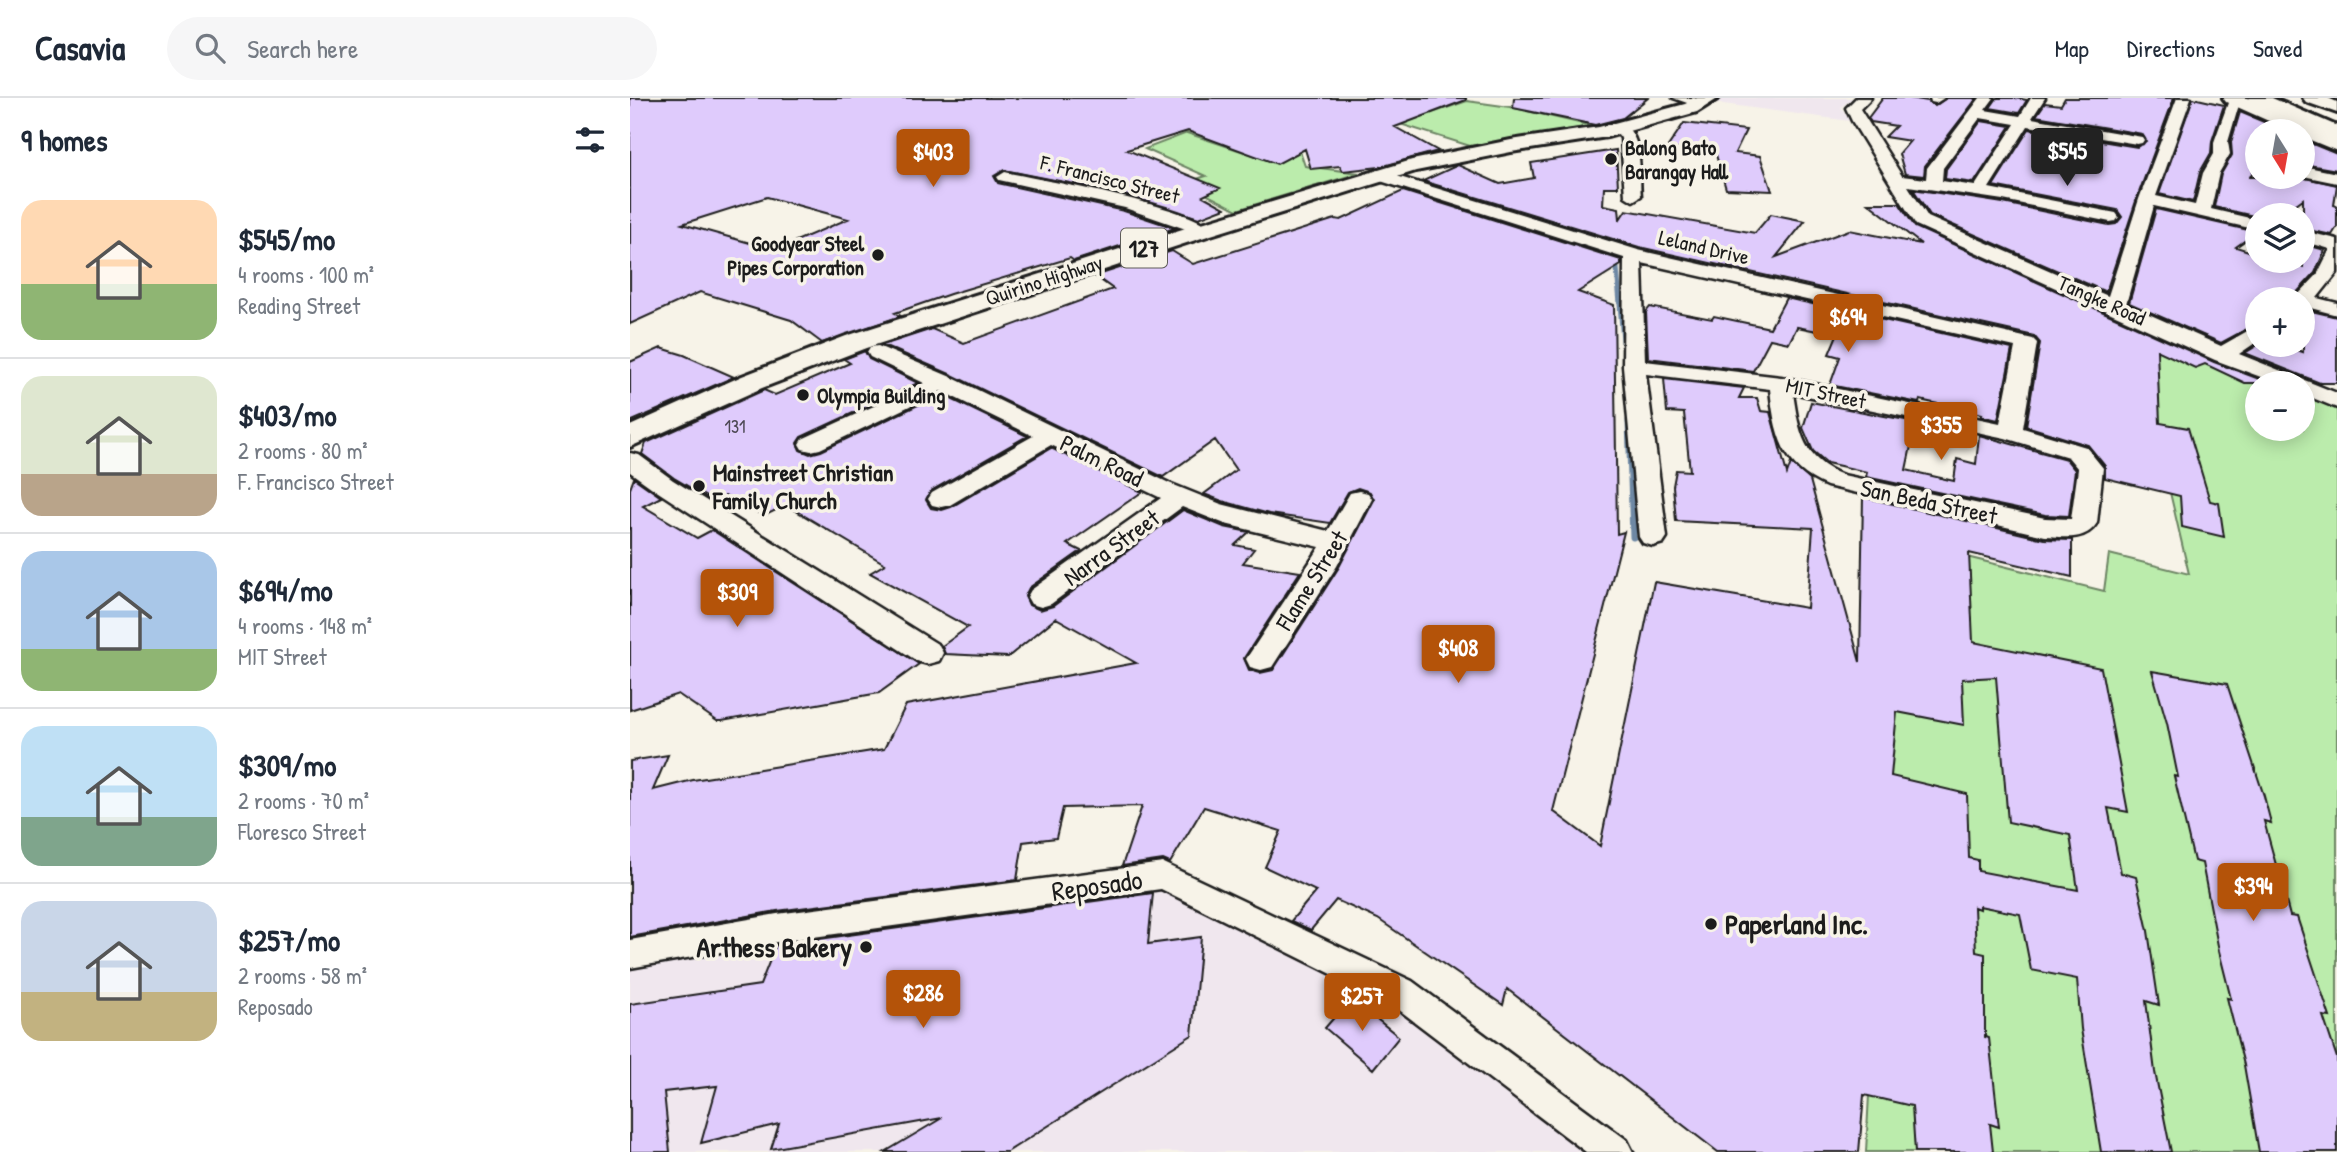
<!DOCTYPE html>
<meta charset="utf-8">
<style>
:root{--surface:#fff;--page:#f6f6f7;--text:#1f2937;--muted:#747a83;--line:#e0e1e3;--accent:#b45309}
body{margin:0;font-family:"Patrick Hand",sans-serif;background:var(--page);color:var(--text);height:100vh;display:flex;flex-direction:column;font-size:26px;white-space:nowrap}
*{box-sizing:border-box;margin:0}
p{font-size:23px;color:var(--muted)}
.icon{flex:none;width:38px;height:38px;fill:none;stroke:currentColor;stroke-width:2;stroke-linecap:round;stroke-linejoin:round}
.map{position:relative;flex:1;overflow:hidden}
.details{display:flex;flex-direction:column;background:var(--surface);width:630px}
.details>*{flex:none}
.needle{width:46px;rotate:169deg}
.tools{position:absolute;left:1615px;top:21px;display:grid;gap:14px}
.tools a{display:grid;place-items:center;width:70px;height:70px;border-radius:50%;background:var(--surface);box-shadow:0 4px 18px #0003;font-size:35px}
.price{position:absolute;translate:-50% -60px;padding:0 16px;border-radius:7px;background:var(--accent);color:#fff;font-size:23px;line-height:46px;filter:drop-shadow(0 2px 4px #0008)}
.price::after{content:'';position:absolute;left:50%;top:42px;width:21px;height:16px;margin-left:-10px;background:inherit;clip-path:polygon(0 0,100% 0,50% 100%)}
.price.selected{background:#222;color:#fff}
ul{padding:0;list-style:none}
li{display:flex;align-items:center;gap:21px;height:175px;padding:0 21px}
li+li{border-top:2px solid var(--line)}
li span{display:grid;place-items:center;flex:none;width:196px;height:140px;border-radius:21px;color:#555}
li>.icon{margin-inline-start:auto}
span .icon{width:84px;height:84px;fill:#fffc;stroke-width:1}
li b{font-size:30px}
h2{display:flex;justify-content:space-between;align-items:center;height:84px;padding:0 21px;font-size:30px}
header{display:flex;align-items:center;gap:42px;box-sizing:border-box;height:98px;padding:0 35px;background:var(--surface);border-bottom:2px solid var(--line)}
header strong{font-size:33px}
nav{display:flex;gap:38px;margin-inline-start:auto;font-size:24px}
.search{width:490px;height:63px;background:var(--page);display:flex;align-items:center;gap:18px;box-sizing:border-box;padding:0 24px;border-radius:38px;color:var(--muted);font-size:26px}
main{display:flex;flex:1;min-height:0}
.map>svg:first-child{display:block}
</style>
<header>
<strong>Casavia</strong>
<div class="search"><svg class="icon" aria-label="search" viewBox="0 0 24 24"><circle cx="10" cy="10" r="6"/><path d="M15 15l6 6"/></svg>Search here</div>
<nav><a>Map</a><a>Directions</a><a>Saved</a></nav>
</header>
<main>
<section class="details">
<h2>9 homes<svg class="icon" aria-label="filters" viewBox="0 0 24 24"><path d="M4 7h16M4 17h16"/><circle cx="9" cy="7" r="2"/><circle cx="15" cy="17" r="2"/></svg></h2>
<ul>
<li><span style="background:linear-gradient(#ffd9b3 60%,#8fb573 0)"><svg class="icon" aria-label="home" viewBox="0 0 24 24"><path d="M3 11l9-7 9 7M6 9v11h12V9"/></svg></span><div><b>$545/mo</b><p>4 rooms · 100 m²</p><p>Reading Street</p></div></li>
<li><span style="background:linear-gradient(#dfe7d0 70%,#b9a48a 0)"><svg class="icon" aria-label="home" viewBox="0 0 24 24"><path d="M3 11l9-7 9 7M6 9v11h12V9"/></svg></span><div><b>$403/mo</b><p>2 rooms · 80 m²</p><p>F. Francisco Street</p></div></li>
<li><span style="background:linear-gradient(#a9c7e8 70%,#8fb573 0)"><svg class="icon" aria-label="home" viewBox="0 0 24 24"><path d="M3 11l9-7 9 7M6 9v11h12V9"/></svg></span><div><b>$694/mo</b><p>4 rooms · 148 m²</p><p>MIT Street</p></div></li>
<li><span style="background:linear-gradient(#bfe0f5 65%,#7fa58c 0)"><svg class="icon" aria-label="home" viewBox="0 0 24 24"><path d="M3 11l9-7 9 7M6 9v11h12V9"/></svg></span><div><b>$309/mo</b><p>2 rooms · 70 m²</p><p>Floresco Street</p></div></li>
<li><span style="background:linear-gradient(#c9d6e8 65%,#c2b280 0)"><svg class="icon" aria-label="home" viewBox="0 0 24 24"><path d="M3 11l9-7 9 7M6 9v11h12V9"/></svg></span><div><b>$257/mo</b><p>2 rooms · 58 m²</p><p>Reposado</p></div></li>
</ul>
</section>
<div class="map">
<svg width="1707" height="1054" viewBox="0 0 1707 1054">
<rect width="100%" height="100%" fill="#f7f3e8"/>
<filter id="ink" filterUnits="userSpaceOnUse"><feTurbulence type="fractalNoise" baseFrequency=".0143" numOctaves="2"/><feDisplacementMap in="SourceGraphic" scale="14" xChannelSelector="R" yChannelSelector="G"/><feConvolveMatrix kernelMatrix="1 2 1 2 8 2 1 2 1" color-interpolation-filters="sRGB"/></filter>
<g filter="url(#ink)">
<!-- built -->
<path fill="#f0e7ee" d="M1093,0H1223L1211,9L1220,23L1086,5Z
M530,784L692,859L971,1054H0V862Z"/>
<!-- green -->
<path fill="#bbecac" stroke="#6c8464" stroke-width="2" d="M837,3L880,9L962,28L840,48L770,26Z
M557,35L629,59L668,48L675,68L729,75L607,112L554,85L576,78L515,51Z
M1506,223L1654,285H1628V331H1673V293L1707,310V1054H1236L1268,442L1474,493L1479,456L1559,476L1509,261Z"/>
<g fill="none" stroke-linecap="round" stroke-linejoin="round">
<!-- stream-far1 -->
<path stroke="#6e88a4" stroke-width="5" d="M986,158L994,254"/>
<!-- stream -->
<path stroke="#6e88a4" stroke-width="7" d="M999,323L1003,439"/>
</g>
<!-- building -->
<path fill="#dfcbfc" stroke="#1c1c1c" stroke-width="2" fill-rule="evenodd" d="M0,0H836V2L765,29L808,53L750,69L713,73L710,68L681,71L675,51L647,66L558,33L497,52L590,90L573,98L595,110L569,120L485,94L374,72L364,78L368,85L494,113L545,130L444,163L440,160L320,196L265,215L271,218L192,245L161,222L70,194L0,226ZM137,99L218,121L145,152L52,126Z
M884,0H1018L993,20L965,27L883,10Z
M1253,0H1279L1298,3L1305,8L1316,0H1347L1295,68L1294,78L1275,76L1269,56L1280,43L1255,39L1266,28L1241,24L1238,20Z
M1367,0H1385L1397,2L1389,15L1360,10Z
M1435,0H1544L1507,100L1476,194L1300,117L1283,91L1373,105L1479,127L1486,126L1492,119L1487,112L1363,88L1399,31L1507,49L1516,43L1512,36L1406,18L1415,5L1431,7Z
M1563,0L1594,7L1582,43L1581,55L1570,74L1563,104L1529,96Z
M1610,14L1646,29L1643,33H1628V64L1620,79H1671L1707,87L1704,107L1707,108V129L1702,137L1673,131V101L1651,117L1628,119L1584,109L1591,76L1602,57L1601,44Z
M1351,23L1381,28L1344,85L1315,81L1316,71Z
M1054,25L1116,32L1105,55L1130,58L1142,93L1096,91L1086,57L1037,50Z
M1673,42L1707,56V72L1673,66Z
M986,52L988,89H974L973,107L989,110L990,121L996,112L1125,135L1141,116L1175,123L1146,159L1219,132L1291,146L1238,105H1269L1285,129L1584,264L1640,285H1615L1575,266L1565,270L1527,252L1530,325L1558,330L1580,403L1589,405L1594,439L1552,429L1550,398L1475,380V368L1458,347L1396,328L1410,245L1404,238L1009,149L793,83L828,67L870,86L904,80L901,65Z
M773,93L991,162V167L948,194L984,207L987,436L994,434L923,713L970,748L1024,484L1177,510L1183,430L1046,423L1043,388L1046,372L1060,373L1054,315L1037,314L1034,281L1114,290L1109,300H1127L1131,313L1140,314L1157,376L1161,365L1180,382L1230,564L1233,399L1414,441L1442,442V479L1339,455L1343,544L1471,570L1498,714L1478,710L1491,775L1506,779L1518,833L1529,907L1516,903L1525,974L1541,1054H1471L1451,931L1447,881L1401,872L1390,816L1349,808V811L1344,809L1346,854L1355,856V939L1359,940L1369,1029L1360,1026L1363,1054H1285L1282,1008L1234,997L1229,1054H1088L877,891L873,907L748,821L706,802L681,832L661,823L686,793L635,769L651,733L574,709L540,765L533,762L492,768L512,708L433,710L426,740L393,744L387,782L147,813L0,839V663L38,657L23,692L63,682L254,651L276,607L506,565L426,520L378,559L315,556L312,548L338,529L240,475L255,466L156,407L134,418L95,398L90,407L44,380L12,356L16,345L134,292L145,297L220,265L214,261L235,253L239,261L288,285L171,339L167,345L170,352L180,356L191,353L311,296L397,338L301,393L296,402L301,410L312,412L321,409L421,350L512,394L437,446L451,453L399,490L395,498L399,507L410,512L423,508L553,412L594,429L619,434L605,447L624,451L613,465L670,474L614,560L619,572L630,575L643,572L709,469L744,402L740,394L728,390L718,394L700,425L639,416L592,403L574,396L606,372L585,342L533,379L322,277L253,247L302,231L334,245L483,191L465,178L542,153L563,166L705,121L711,122ZM1366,579L1378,724L1440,737L1448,792L1348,773V762L1339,760L1337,696L1261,678L1267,614L1334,627L1332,581Z
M1526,111L1627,134L1606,149L1628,156V163H1651L1673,169V146L1695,152L1685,175L1661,201H1628V225L1591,245L1499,205Z
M1156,200L1382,251L1368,322L1351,318L1352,316L1290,302L1289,305L1200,287L1210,259L1199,256L1207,237L1167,229L1159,245L1140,241L1123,273L1018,260L1016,214L1020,209L1082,221L1084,218L1140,230Z
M1673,211L1707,219V285H1690L1615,255L1628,247H1652L1673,254Z
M31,250L54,257L104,279L0,324V264Z
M1181,304L1286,324L1276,372L1324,383L1327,361L1346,366L1349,337L1436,361L1445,372L1439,418L1415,417L1236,379L1237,374L1197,365L1183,353L1173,330Z
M4,380L31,399L13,408L67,440L82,432L289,566L249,595L92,623H87L48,596L0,612V391Z
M1522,573L1597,586L1634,698L1641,725L1634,723L1660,818L1667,819L1700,919L1693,918L1707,960V1054H1629L1614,967L1597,900L1601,901L1589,853L1572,765L1564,763L1544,678L1548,679L1537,625Z
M523,795L518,846L571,839L562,937L377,1054H255L312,1020L141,1051L149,1026L71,1045L87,988L34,994L40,1054H0V906L130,887L146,847Z
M721,900L769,939L743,971L695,930Z"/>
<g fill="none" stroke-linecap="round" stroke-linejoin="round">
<!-- pedestrian casing -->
<g stroke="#1c1c1c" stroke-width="5">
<path id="pedestrian" d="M533,765L782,883L997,1042L1003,1054H956L760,905L531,791L147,844L0,870V842L147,816Z"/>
</g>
<!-- minor casing -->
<g stroke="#1c1c1c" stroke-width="5">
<path id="minor" d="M1043,0H1065L1067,2L1060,6Z
M1226,0H1241L1230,11L1272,78L1296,81L1297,70L1350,0H1364L1355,12L1390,18L1401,0H1415L1402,20L1512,39L1514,42L1512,45L1507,46L1398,28L1359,90L1486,115L1489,119L1486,123L1480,124L1373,102L1278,88L1298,119L1478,198L1509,101L1547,0H1561L1526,98L1565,107L1573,75L1584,56V44L1599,2L1611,0L1598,44L1600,56L1589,75L1581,111L1628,122V132L1524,108L1496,206L1591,248L1628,227V243L1609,256L1707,295V310L1673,296V285H1647L1585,262L1286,127L1222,23L1216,10ZM1350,20L1385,26L1345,88L1312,83L1313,70Z
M1300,0H1314L1306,5L1301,4Z
M990,26C1014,33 1009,78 1011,98L1003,103L995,98L991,40L983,30Z
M1673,68L1707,75V85L1673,78Z
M747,72L1008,152L1403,241L1407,245L1393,330L1456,349L1473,370L1467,425C1455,444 1434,439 1415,438L1197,388C1152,369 1145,337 1140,291L1016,276L1037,439L1033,445L1023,448L1013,445L1009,439L993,268L994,160L741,80L739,77ZM1012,165L1385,249L1370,325L1151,279L1015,263ZM1163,295L1375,340L1438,359L1448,371L1441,421L1415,420L1213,377C1173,361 1169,335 1163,295Z
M375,74C412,82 562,108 582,132L573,137L495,110L369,82L367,79Z
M1673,133L1707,141V175L1687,200L1707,205V217L1673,208V201H1664L1687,177L1700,151L1673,143Z
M248,248L321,279L539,385L591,406L698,433L720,395L729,393L738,395L742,401L707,468L642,569L631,572L620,569L616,561L690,449L595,426L552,409L421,506L411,509L401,506L397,499L401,492L531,400L421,347L320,407L311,409L302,407L298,401L302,395L403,338L311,293L190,351L181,353L172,351L169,346L172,341L294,285L240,259L237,254L240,249Z
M0,355L9,357L43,382L309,547L313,555L309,563L298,566L287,563L25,392L0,374Z"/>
</g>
<!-- tertiary casing -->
<g stroke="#1c1c1c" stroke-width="6">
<path id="tertiary" d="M1593,0H1617L1707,40V53L1673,39V33H1661L1596,4Z
M1673,0H1698L1707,4V15L1676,4Z"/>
</g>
<!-- primary casing -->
<g stroke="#1c1c1c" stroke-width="6">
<path id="primary" d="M1067,0H1089L1067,14L977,39L881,54L786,73L581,137L236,250L132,290L0,349V328L112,278L216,238L565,127L782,62L881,42L969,29L1055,6Z"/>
</g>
<!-- motorway casing -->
<g stroke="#1c1c1c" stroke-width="6">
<path id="motorway" d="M1618,0H1642L1707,28V41L1621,4Z"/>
</g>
<!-- pedestrian -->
<use href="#pedestrian" fill="#f7f3e8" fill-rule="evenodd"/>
<!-- minor -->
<use href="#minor" fill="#f7f3e8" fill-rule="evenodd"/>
<!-- tertiary -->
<use href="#tertiary" fill="#f7f3e8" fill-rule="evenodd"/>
<!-- primary -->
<use href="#primary" fill="#f7f3e8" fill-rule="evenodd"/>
<!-- motorway -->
<use href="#motorway" fill="#f7f3e8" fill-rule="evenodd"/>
</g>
</g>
<!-- markers -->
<g fill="#1c1c1c" stroke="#f7f3e8" stroke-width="2.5">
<circle cx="981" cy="61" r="7"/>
<circle cx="248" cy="157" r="7"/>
<circle cx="173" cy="297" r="7"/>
<circle cx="69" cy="388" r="7"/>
<circle cx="1081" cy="826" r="7"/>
<circle cx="236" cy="849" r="7"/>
</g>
<g text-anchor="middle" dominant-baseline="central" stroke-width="7" stroke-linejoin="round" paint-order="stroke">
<!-- far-number labels -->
<g font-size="18" fill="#4d4854">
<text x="105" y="328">131</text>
</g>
<!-- far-poi labels -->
<g font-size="21" font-weight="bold" fill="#1c1c1c" stroke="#f7f3e8" text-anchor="start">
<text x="995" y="49">Balong Bato<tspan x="995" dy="24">Barangay Hall</tspan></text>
<text x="234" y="145" text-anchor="end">Goodyear Steel<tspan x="234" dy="24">Pipes Corporation</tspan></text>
<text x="187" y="297">Olympia Building</text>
</g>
<!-- far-street labels -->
<g font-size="21" fill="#1c1c1c" stroke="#f7f3e8">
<text transform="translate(480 81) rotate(14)">F. Francisco Street</text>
<text transform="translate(1074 149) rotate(13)">Leland Drive</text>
<text transform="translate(414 182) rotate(-18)">Quirino Highway</text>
<text transform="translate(1472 202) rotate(24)">Tangke Road</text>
<text transform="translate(1196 295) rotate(12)">MIT Street</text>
</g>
<!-- shield labels -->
<rect fill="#f7f3e8" stroke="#5e5c59" stroke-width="2" x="491" y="130.5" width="46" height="39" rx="5"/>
<g font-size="23" font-weight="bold" fill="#1c1c1c">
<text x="514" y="150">127</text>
</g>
<!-- street labels -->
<g font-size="24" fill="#1c1c1c" stroke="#f7f3e8">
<text transform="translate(472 362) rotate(26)">Palm Road</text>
<text transform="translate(1299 403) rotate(12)">San Beda Street</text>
<text transform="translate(481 449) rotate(-36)">Narra Street</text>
<text transform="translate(681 482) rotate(-58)">Flame Street</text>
</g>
<!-- poi labels -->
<g font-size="24" font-weight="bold" fill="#1c1c1c" stroke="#f7f3e8" text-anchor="start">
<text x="83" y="374">Mainstreet Christian<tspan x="83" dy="28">Family Church</tspan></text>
</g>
<!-- near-street labels -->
<g font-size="28" fill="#1c1c1c" stroke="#f7f3e8">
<text transform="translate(467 787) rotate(-8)">Reposado</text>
</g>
<!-- near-poi labels -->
<g font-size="28" font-weight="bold" fill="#1c1c1c" stroke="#f7f3e8" text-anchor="start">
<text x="1095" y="826">Paperland Inc.</text>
<text x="222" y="849" text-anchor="end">Arthess Bakery</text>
</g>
</g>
</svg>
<div class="tools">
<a><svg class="needle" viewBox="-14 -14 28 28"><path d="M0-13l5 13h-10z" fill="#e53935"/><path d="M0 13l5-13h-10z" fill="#747a83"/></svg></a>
<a><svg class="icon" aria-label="layers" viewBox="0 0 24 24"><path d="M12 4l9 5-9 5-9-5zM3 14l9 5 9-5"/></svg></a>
<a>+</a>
<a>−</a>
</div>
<b class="price selected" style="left:1437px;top:90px">$545</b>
<b class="price" style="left:303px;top:91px">$403</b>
<b class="price" style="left:1218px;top:256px">$694</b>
<b class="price" style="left:1311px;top:364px">$355</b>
<b class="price" style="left:107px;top:531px">$309</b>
<b class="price" style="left:828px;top:587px">$408</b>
<b class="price" style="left:1623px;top:825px">$394</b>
<b class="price" style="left:293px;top:932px">$286</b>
<b class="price" style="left:732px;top:935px">$257</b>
</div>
</main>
